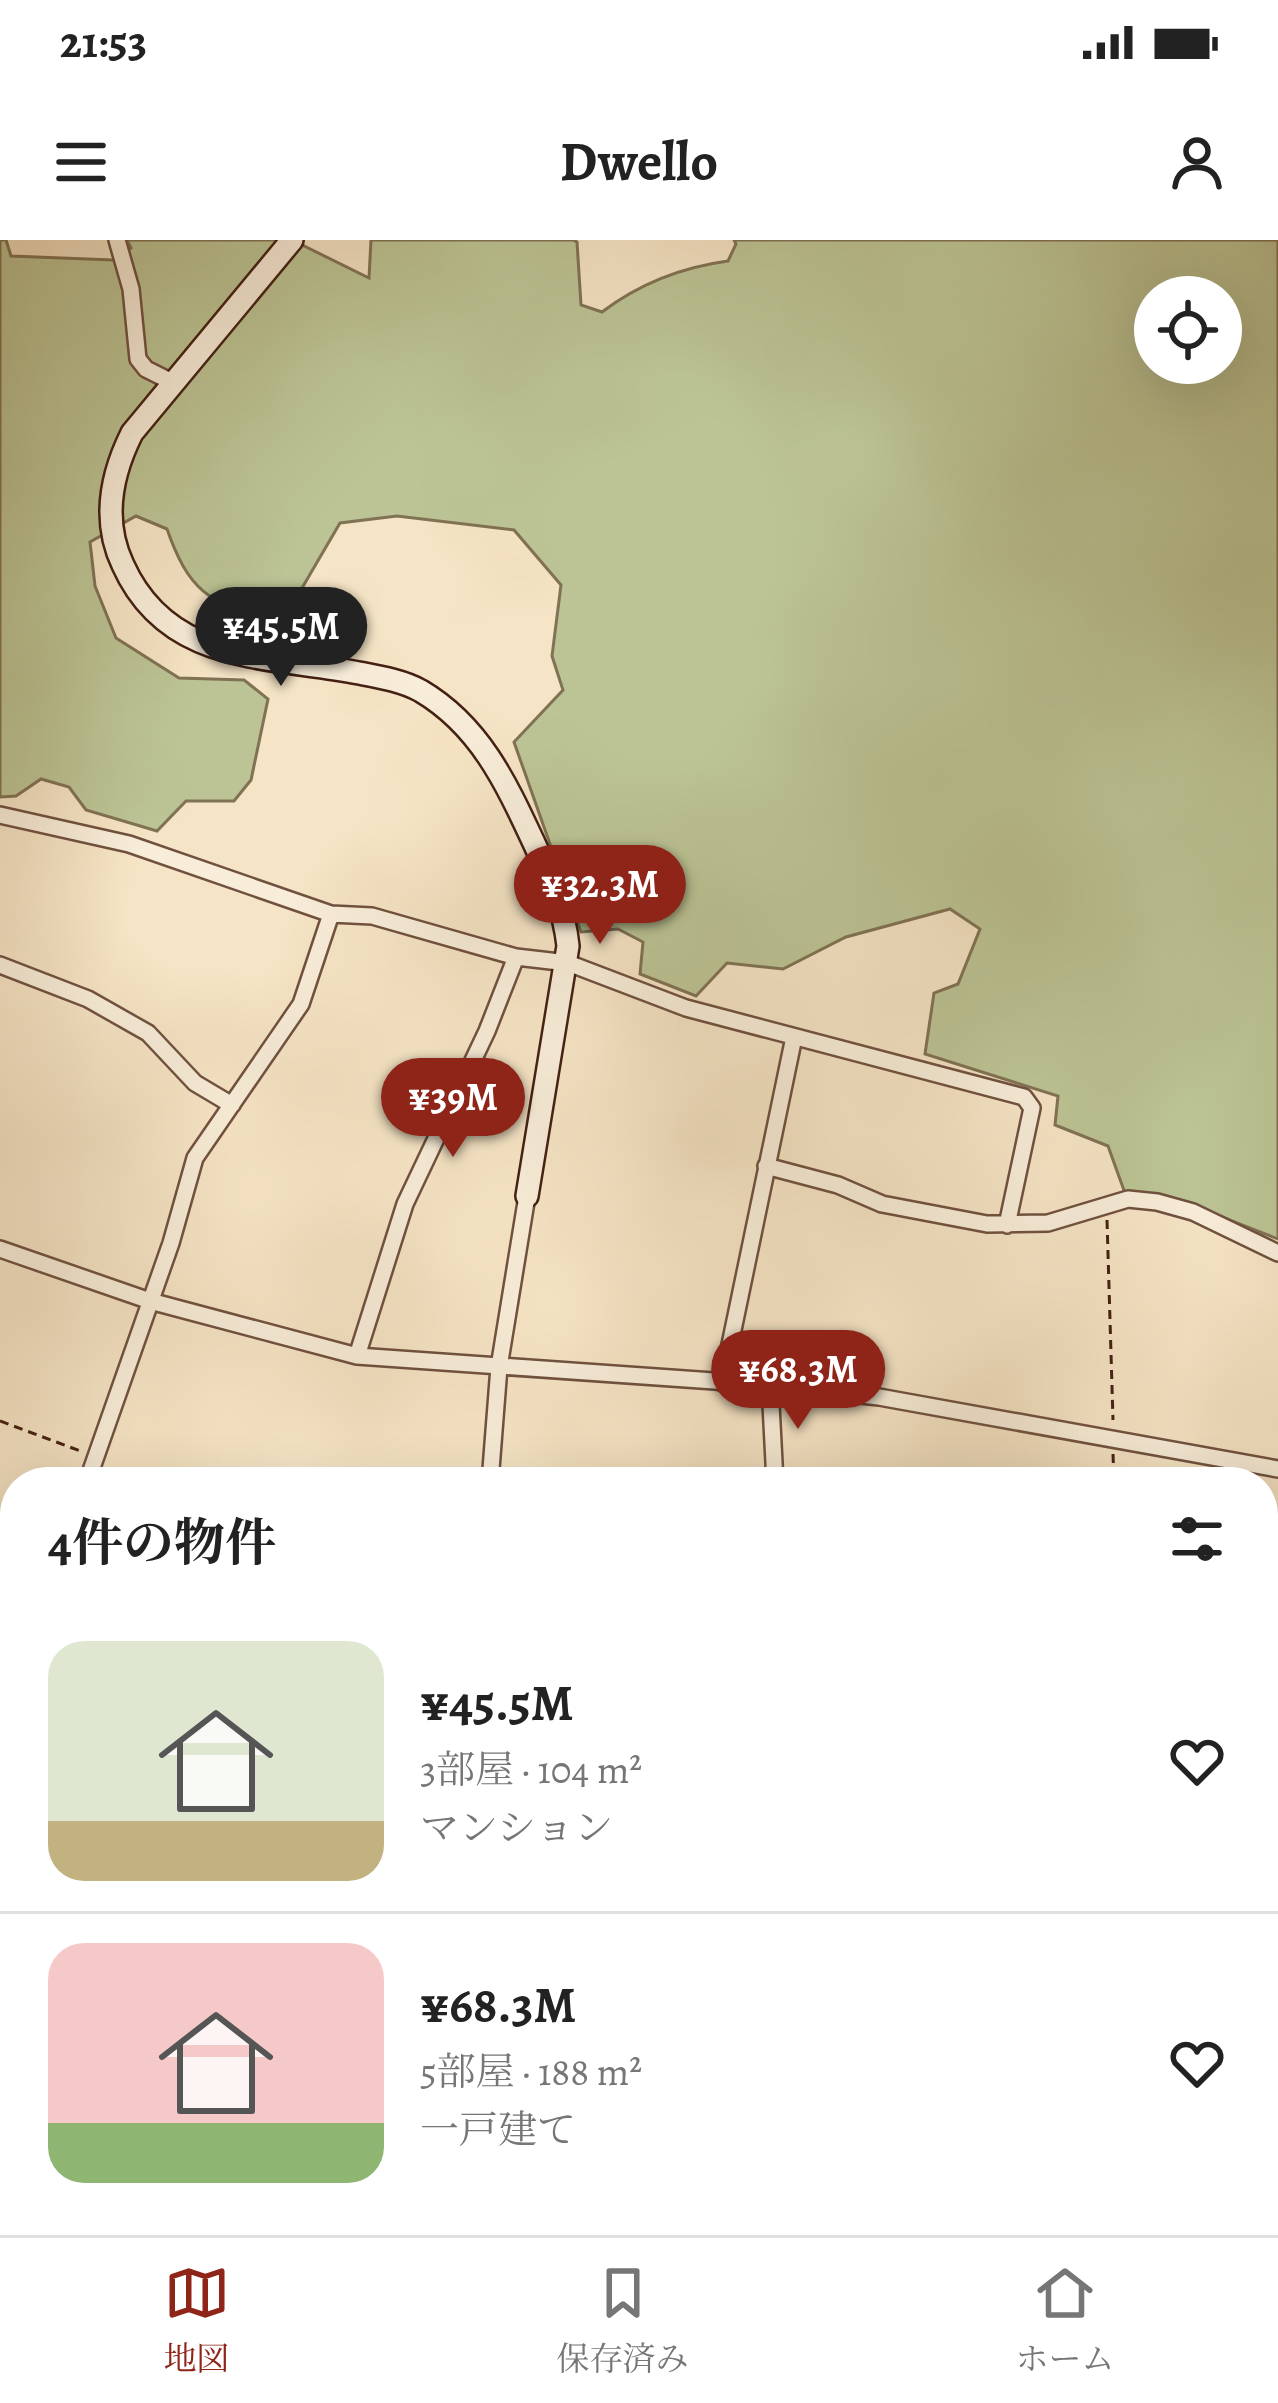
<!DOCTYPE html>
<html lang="ja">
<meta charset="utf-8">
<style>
:root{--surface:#fff;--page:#f6f6f6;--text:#222;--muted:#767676;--line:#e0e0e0;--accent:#8f2418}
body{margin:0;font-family:Alegreya,"Noto Serif JP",serif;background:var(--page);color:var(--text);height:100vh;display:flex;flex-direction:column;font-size:45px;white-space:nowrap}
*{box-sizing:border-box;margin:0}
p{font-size:39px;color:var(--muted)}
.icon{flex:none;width:66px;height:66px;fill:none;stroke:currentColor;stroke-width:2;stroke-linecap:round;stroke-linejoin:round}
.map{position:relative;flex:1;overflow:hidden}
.drawer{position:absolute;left:0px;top:1227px;width:1278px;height:768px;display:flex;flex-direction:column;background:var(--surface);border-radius:48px 48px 0 0;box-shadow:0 12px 48px #0002}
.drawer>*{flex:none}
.controls{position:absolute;left:1134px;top:36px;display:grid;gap:24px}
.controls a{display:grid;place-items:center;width:108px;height:108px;border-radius:50%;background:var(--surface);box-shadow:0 12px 48px #0002;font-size:60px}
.price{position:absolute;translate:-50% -102px;padding:0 27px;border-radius:42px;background:var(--accent);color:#fff;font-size:39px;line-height:78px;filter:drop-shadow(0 3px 6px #0008)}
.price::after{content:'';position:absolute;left:50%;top:72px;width:36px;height:27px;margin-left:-18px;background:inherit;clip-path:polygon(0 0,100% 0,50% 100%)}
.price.current{background:#222;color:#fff}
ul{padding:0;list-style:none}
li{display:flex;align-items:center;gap:36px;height:300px;padding:0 48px}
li+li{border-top:3px solid var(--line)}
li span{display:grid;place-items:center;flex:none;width:336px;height:240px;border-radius:36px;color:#555}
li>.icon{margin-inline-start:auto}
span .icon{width:144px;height:144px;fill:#fffc;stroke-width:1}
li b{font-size:51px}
h2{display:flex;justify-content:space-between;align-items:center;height:144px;padding:0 48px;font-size:51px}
.status{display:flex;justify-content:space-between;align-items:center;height:84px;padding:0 60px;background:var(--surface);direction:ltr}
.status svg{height:33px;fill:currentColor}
header{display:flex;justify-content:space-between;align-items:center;height:156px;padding:0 48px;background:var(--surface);font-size:54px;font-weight:600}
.menu{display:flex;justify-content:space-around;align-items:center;height:168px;border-top:3px solid var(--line);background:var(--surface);font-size:33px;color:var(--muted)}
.menu a{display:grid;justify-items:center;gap:6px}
.menu .current{color:var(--accent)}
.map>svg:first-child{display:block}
</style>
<div class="status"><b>21:53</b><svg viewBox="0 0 49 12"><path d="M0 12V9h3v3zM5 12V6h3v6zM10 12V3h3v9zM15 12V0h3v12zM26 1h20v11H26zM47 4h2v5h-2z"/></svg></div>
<header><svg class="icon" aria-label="menu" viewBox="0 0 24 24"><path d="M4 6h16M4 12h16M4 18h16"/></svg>Dwello<svg class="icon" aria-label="person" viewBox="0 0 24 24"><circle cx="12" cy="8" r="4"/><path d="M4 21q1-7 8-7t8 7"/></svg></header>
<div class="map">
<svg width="1278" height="1995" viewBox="0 0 1278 1995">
<rect width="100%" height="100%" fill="#f5e4c5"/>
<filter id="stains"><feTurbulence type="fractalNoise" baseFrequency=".00167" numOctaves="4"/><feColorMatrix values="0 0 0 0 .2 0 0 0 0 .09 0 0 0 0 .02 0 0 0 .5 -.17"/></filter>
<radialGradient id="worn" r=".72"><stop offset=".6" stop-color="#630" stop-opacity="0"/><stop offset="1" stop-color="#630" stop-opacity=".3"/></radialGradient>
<!-- green -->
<path fill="#bcc495" stroke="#807254" stroke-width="3" fill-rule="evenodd" d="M0,0H6L11,16L113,20L131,8L127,0H292L369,38L371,0H573L577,2L581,65L602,72C639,44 683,27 728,21L736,4L734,0H1278V999L1204,970L1126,956L1108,906L1055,885L1058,856L925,814L934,753L958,744L980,689L950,669L846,697L783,729L727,723L696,756L640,734L643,702L618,689L581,692L514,502L563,450L552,416L561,345L514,290L397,276L340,283L302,348L269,379C208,364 188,349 167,289L136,276L90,302L95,346L116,398L179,438L244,440L268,459L251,540L234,561H186L157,591L86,570L69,547L41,539L16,556L0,557ZM1155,57H1221V123H1155Z
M1278,1799V1995H1086L1089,1980H1263V1807Z
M0,1820L15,1838V1980H142L137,1995H0Z
M297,1980H511L517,1995H291Z"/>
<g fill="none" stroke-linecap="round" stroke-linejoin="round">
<!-- stream -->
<path stroke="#797f76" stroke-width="4.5" d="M519,1980L529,1995
M955,1980L956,1995"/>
<!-- river -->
<path stroke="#9dbeb8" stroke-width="30" d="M0,1363L15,1369
M1263,1489L1278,1488"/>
<!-- street casing -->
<g stroke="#70513f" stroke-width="20">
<path id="street" d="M117,0L131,49L138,119L146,129L172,142
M0,575L129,604L331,674L372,676L516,717L568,723L686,768L1024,857L1032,868L1007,985
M0,725L88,759L148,793L195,843L232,865
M766,926L838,945L882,964L987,984L1048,983L1128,959L1157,962L1193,972L1278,1013
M0,1009L150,1061L357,1116L770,1145L879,1157L1278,1229
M357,1116L405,964L487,791L516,717
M722,1143L794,797
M770,1145L775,1242
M87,1242L171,1003L195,918L301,764L331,674
M490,1242L499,1127L527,956
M0,1384L15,1391
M0,1439L15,1415
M1263,1796L1278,1789
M607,1980L613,1995"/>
</g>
<!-- secondary casing -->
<g stroke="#432012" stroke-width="26">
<path id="secondary" d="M292,0L132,193C111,235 102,281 123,325C168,425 267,415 359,433C380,437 403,441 421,451C480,486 506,543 534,603C550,638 564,668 568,706L527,956
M0,1725L15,1729
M15,1754L12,1777L15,1799
M180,1980L197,1995"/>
</g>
<!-- path -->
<path stroke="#432012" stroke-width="3" stroke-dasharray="9 6" stroke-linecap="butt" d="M1107,980L1113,1180
M0,1181L83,1212
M1113,1214L1114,1242
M0,1342L15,1348
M1263,1473L1278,1472
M1263,1672L1278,1671
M741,1995V1980
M1074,1995L1076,1980"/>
<!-- street -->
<use href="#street" stroke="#f8edd9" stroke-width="15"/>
<!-- secondary -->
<use href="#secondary" stroke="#f8edd9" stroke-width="21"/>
</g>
<rect width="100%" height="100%" filter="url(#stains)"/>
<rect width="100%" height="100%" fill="url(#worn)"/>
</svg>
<div class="controls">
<a><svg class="icon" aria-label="locate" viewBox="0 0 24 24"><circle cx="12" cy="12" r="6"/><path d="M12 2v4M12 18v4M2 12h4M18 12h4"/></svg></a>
</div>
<b class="price current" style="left:281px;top:449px">¥45.5M</b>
<b class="price" style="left:600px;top:707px">¥32.3M</b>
<b class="price" style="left:453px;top:920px">¥39M</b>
<b class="price" style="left:798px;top:1192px">¥68.3M</b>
<section class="drawer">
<h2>4件の物件<svg class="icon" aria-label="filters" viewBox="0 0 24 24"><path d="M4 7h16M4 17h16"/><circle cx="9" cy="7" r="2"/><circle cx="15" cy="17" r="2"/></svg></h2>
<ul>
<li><span style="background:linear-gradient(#dfe7d0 75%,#c2b280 0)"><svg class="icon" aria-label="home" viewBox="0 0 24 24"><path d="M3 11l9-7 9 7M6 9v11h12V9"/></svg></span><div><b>¥45.5M</b><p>3部屋 · 104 m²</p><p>マンション</p></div><svg class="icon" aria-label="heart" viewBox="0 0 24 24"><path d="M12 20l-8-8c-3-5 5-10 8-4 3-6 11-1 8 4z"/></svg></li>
<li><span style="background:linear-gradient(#f6c9c9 75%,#8fb573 0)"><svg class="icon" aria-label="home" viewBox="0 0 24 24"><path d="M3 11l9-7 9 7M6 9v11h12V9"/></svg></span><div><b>¥68.3M</b><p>5部屋 · 188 m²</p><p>一戸建て</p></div><svg class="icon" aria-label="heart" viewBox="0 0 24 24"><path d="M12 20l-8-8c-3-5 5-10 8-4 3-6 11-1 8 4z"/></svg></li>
</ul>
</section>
</div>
<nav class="menu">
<a class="current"><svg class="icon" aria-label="map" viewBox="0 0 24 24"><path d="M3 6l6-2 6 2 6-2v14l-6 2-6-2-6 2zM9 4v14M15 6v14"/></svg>地図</a>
<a><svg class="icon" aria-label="saved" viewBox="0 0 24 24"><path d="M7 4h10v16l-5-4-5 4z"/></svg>保存済み</a>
<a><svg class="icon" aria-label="home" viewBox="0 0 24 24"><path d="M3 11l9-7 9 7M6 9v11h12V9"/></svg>ホーム</a>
</nav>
